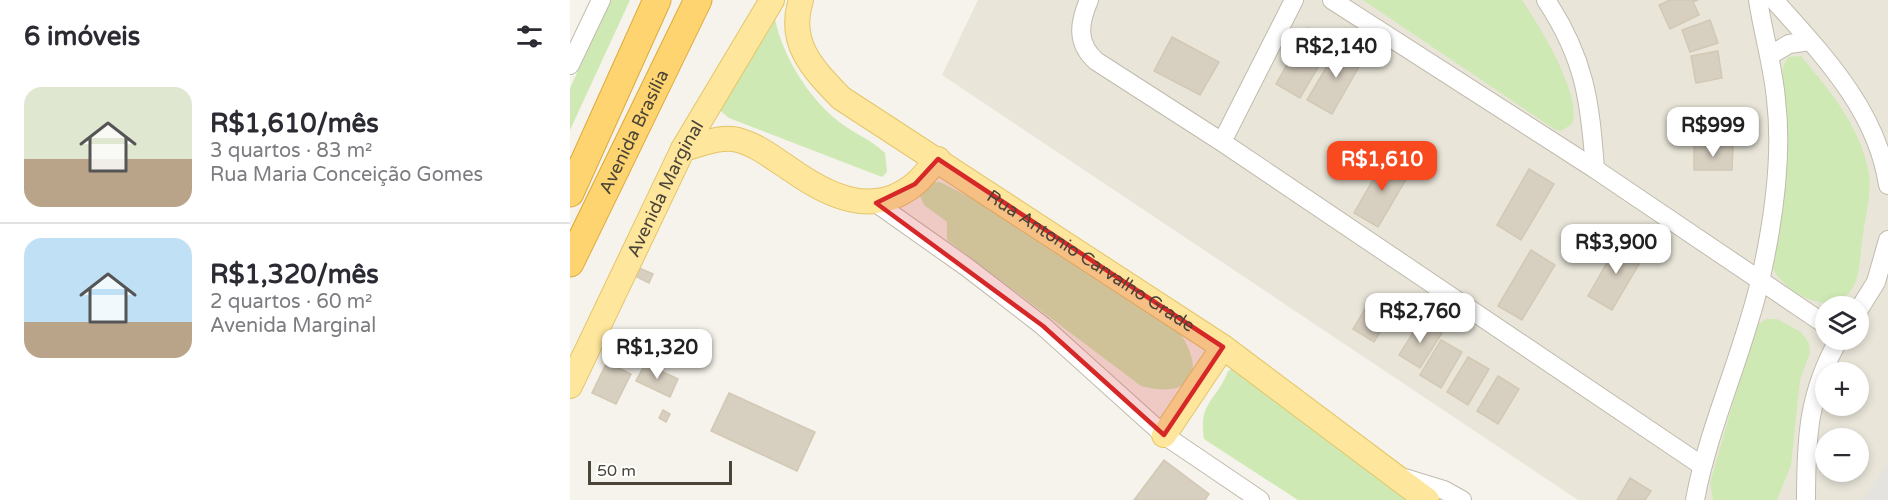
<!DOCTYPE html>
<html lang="pt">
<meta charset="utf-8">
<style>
:root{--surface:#fff;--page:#f7f7f7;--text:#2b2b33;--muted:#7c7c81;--line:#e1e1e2;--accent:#f9491f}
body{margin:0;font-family:"Varela Round",sans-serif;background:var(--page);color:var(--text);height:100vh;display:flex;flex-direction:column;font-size:22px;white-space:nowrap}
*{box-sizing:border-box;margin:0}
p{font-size:20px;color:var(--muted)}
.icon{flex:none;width:33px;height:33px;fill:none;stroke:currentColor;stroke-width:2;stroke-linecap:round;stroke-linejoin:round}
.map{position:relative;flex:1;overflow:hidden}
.side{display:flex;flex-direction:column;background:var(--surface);width:570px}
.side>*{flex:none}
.controls{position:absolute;left:1245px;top:296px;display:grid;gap:12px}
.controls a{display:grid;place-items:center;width:54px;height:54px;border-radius:50%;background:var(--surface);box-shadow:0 3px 9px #0003;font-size:30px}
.scale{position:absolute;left:18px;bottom:15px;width:144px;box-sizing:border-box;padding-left:6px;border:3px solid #4a4439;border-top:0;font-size:16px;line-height:21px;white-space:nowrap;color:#4a4439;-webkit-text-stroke:4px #fff;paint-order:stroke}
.price{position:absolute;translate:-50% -51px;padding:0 14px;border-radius:12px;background:#fff;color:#222;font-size:20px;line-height:39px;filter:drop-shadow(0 2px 3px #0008)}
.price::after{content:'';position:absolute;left:50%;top:36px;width:18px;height:14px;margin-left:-9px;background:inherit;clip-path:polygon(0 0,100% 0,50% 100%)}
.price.on{background:var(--accent);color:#fff}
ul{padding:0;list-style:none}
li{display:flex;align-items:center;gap:18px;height:150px;padding:0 24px}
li+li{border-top:2px solid var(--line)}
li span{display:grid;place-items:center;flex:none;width:168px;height:120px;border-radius:18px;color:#555}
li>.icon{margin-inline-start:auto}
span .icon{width:72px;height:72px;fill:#fffc;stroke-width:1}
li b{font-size:26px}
h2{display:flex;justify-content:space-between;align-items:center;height:72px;padding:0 24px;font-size:26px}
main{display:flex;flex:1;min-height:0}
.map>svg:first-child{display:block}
</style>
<main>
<section class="side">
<h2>6 imóveis<svg class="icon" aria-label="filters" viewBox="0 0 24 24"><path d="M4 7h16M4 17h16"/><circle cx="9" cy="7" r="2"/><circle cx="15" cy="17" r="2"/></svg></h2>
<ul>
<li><span style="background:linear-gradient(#dfe7d0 60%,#b9a48a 0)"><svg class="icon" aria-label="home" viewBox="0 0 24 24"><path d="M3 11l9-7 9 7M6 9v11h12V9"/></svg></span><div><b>R$1,610/mês</b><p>3 quartos · 83 m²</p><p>Rua Maria Conceição Gomes</p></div></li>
<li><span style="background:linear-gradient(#bfe0f5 70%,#b9a48a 0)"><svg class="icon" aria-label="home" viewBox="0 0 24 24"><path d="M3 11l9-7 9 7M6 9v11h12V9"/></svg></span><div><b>R$1,320/mês</b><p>2 quartos · 60 m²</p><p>Avenida Marginal</p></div></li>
</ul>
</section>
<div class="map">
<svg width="1318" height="500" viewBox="0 0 1318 500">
<rect width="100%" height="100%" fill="#f5f3eb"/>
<!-- residential -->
<path fill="#e9e5d9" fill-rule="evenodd" d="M408,0H1318V500H1008L372,75ZM1256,306H1288V339H1256ZM1256,372H1288V405H1256ZM1256,438H1288V471H1256Z"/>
<!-- green -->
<path fill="#cfe9b5" d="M41,0H60L0,130V88Z
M793,0H952C969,25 1013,96 1002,124L991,131L984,129Z
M205,19C213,57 238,97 268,121C283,133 302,140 315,153L317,172L312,177L159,118L147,108Z
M1231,56C1260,91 1291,127 1299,174C1302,192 1294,223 1292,242C1289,261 1291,284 1275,297C1252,316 1203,285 1201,260L1213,66L1218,57Z
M370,182L452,223L610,333C638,375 618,399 571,386L377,240V222L354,205L349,194L357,183Z
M1196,319H1207L1231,332L1239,343L1240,353L1230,380L1221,465L1207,500H1143L1140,483L1181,340L1187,325Z
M663,368L850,500H728L634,439C628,401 647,401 658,371Z"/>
<!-- parking -->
<path fill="#e4e3df" d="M1318,463V500H1293Z"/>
<!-- building -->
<path fill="#d7cfc0" stroke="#d2c8b4" stroke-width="1.5" d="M1100,0H1128L1123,2L1129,15L1100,29L1089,5Z
M1140,20L1148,43L1120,52L1112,30Z
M738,28L763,42L730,98L706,84Z
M602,37L649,62L630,95L584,71Z
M770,44L794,58L762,114L737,100Z
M1148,51L1152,78L1126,83L1121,56Z
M1124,145L1163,146L1162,170H1124Z
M816,157L841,171L808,227L784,213Z
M959,169L984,184L951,240L927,225Z
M1050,240L1075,254L1042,310L1018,296Z
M961,250L985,265L952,320L928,306Z
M69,268L83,274L79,283L65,276Z
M804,294L825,307L804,342L783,329Z
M851,320L872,333L850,368L829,355Z
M871,340L892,352L871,388L850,375Z
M898,357L919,369L898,405L877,392Z
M37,362L61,374L46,404L22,393Z
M75,364L108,379L100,397L66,381Z
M928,376L949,389L928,424L907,411Z
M159,393L245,432L227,471L141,431Z
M93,410L100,414L96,422L89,418Z
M594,460L639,494L635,500H564Z
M1060,478L1081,491L1075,500H1047Z"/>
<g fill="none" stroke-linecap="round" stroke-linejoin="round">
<!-- minor casing -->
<g stroke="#c1bbad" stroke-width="20">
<path id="minor" d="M519,0C509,23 506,43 526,61L652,142L1131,465
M762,0L1025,169L1256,325
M976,0C1015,59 1020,101 1025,169
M1204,0C1252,54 1307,110 1318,185
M1199,56L1219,44L1240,41
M0,65L31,0
M652,142L724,0
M306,203L398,268L473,326L594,435L690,500
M1288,311L1306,282L1318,240
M835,478L874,490L892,500
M1125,500C1139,425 1173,355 1190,281C1203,224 1213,158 1206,99C1203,66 1193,33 1188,0
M1236,500C1236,439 1238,393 1269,339"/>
</g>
<!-- major casing -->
<g stroke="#e4c56a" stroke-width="26">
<g id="major">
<path id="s1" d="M231,0C217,43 243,69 271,98L653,347L857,500"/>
<path d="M113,149C129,145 152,135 168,140C187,145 203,158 220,169C258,196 304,219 346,183C354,176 360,167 368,159"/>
<path id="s2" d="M0,386L113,149L202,0"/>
<path d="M594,435L653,347"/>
</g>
</g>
<!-- highway casing -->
<g stroke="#deaa3d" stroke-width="29">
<g id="highway">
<path d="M0,193L87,0"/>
<path id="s3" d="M0,263L128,0"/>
</g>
</g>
<!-- minor -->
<use href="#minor" stroke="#fff" stroke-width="18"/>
<!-- major -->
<use href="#major" stroke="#fee69c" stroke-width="24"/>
<!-- highway -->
<use href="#highway" stroke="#fdd46f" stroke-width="27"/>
</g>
<!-- marked area -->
<path fill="#d62828" fill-opacity="0.2" stroke="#d62828" stroke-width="4.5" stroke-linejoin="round" d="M368,159L653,347L594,435L473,326L306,203L345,184Z"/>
<g text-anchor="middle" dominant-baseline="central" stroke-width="4.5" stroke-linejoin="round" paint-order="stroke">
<!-- street labels -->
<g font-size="18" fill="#4a4439" stroke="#fff">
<text stroke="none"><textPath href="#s3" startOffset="146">Avenida Brasília</textPath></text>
<text stroke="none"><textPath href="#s2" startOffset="219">Avenida Marginal</textPath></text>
<text stroke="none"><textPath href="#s1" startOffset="411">Rua Antonio Carvalho Grade</textPath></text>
</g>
</g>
</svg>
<div class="controls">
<a><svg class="icon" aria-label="layers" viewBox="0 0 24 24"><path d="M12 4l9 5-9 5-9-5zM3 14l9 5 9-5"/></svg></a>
<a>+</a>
<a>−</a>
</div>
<div class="scale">50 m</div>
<b class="price" style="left:766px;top:79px">R$2,140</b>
<b class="price" style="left:1143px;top:158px">R$999</b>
<b class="price on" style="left:812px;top:192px">R$1,610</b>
<b class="price" style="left:1046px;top:275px">R$3,900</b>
<b class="price" style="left:850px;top:344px">R$2,760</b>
<b class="price" style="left:87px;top:380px">R$1,320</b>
</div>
</main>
